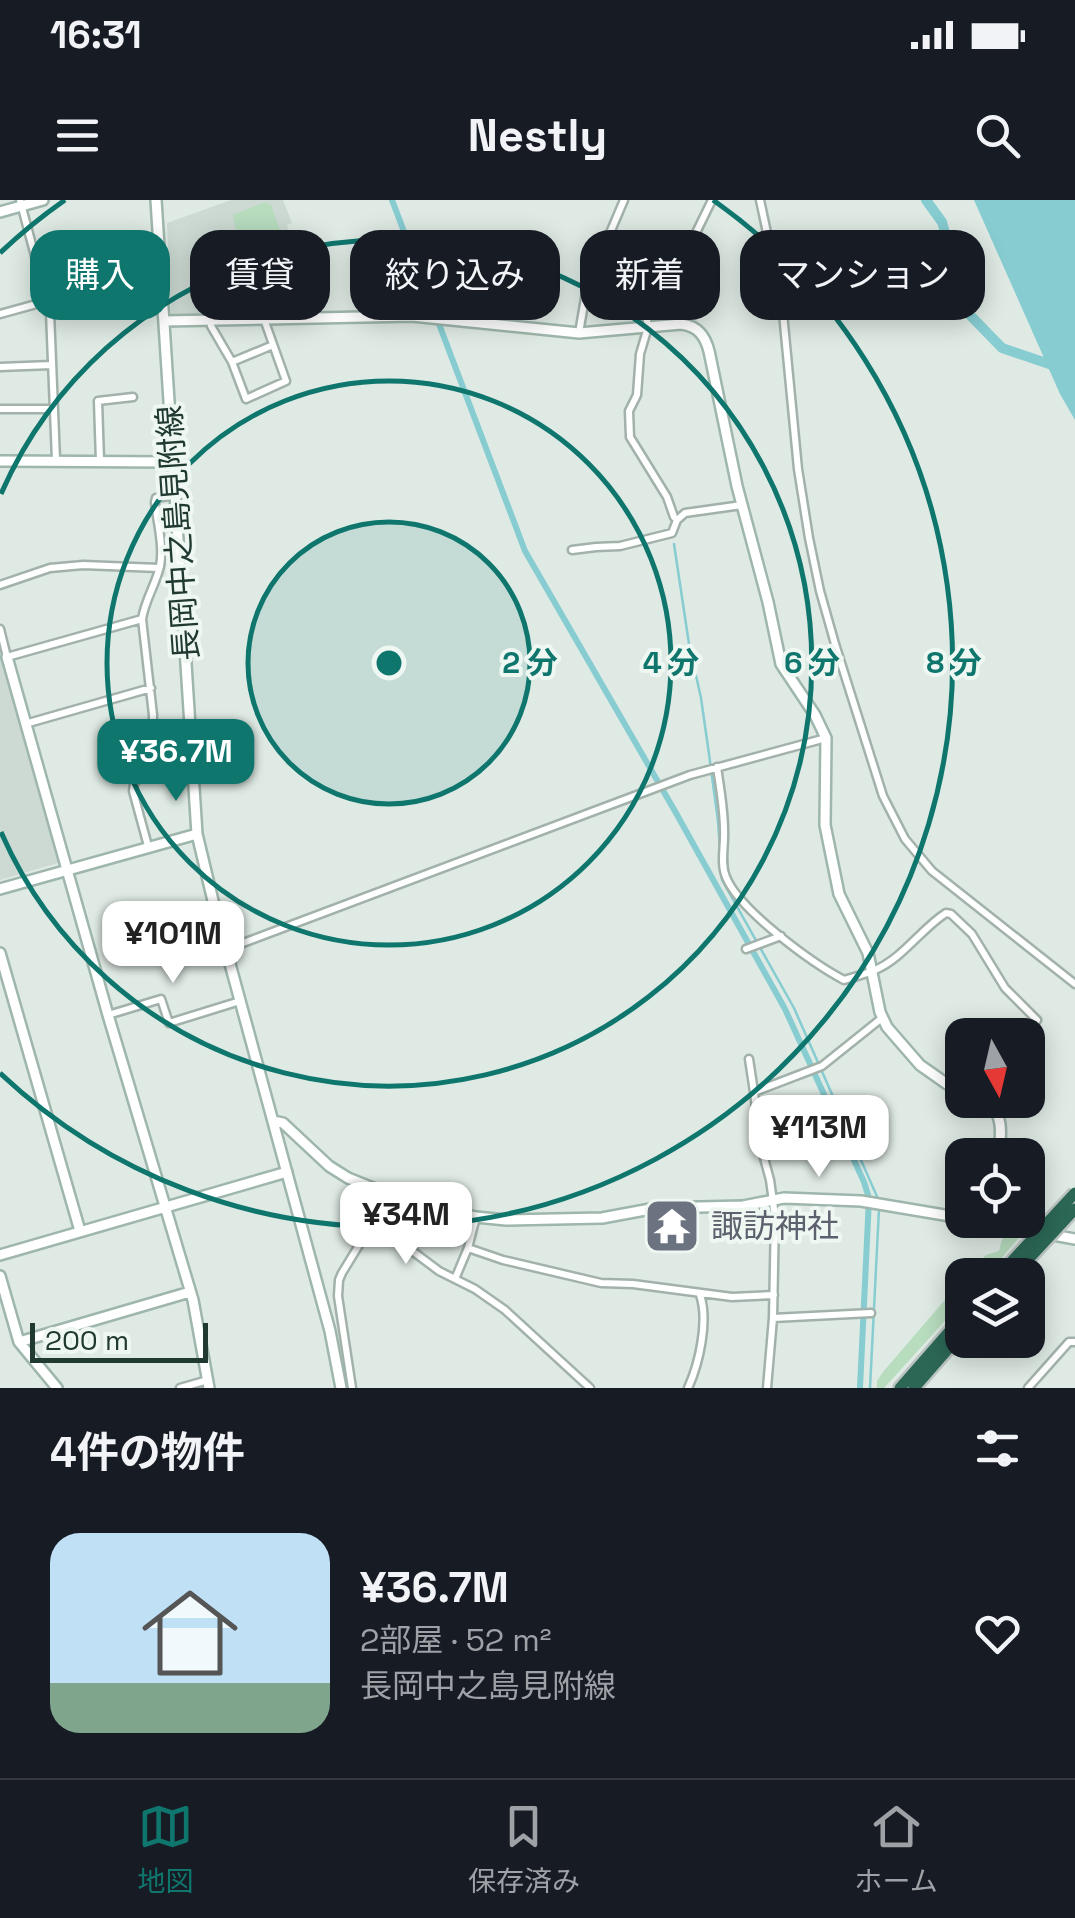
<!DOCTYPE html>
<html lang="ja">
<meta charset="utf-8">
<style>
:root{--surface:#171b24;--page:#20242c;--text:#f1f3f6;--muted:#9ea1a6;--line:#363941;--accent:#0f766e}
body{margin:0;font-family:"Space Grotesk","Noto Sans JP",sans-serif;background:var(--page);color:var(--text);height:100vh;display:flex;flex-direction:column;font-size:38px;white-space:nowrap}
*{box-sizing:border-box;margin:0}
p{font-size:32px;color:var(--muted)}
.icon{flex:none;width:55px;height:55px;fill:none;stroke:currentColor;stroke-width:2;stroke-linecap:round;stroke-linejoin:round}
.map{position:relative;height:1188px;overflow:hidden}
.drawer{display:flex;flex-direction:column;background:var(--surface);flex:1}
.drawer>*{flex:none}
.banner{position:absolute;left:30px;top:30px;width:1015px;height:90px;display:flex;gap:20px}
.needle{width:65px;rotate:172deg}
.fabs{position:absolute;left:945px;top:818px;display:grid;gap:20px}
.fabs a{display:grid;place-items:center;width:100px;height:100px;border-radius:20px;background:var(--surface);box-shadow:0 5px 25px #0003;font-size:50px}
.scale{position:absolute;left:30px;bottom:25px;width:178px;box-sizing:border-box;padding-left:10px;border:5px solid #203a31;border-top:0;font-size:28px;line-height:35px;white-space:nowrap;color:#203a31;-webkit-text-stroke:8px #eff7f2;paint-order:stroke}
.price{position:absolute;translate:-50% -85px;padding:0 22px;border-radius:20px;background:#fff;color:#222;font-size:32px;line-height:65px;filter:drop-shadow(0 2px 5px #0008)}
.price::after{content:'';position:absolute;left:50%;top:60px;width:30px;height:22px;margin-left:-15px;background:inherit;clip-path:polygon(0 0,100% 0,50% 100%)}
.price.active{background:var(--accent);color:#fff}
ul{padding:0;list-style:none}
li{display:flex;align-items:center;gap:30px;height:250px;padding:0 50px}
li+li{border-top:2px solid var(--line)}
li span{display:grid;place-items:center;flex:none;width:280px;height:200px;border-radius:30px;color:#555}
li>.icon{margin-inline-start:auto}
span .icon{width:120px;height:120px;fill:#fffc;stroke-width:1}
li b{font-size:42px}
h2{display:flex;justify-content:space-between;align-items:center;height:120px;padding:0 50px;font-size:42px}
.chip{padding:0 35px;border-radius:30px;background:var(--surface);box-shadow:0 5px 25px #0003;font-size:35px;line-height:90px}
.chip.active{background:var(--accent);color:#fff}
.status{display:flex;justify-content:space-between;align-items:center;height:70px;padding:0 50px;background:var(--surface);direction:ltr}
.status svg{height:28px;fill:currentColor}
header{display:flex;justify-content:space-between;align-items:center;height:130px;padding:0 50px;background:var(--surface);font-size:45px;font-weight:800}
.tab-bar{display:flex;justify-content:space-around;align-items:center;height:140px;border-top:2px solid var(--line);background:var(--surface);font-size:28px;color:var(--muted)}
.tab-bar a{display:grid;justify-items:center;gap:5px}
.tab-bar .active{color:var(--accent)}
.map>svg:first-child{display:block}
</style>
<div class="status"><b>16:31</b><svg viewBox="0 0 49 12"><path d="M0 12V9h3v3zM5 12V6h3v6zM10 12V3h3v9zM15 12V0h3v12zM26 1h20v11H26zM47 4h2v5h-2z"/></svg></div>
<header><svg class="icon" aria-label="menu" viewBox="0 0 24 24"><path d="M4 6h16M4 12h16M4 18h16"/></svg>Nestly<svg class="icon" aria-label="search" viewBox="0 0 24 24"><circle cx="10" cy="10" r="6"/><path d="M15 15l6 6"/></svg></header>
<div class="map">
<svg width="1075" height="1188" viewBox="0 0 1075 1188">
<rect width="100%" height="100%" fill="#dfeae4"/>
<!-- built -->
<path fill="#cddad3" d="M231,0H283L292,23L287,25L314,109L313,115L174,118L171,115L167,23Z
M0,457L58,663L0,680Z"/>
<!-- green -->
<path fill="#b7dcbe" d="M265,2L271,5L299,83L247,90L233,15Z
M1005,1029L1023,1033L987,1075H967L986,1055L999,1051Z
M962,1080V1102L884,1188H877V1181L883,1172Z"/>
<!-- water -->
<path fill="#86ccd1" d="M974,0H1075V220L1060,194Z"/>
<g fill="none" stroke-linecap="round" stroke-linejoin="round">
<!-- stream -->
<path stroke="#86ccd1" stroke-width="2.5" d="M674,344L689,444L701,498L709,554L718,621L722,680L794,808L879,1001
M870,1188L879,1009"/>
<!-- canal -->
<path stroke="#86ccd1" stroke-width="6" d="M392,0L525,351L676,613L785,809L864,982L869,998L860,1188"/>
<!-- river -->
<path stroke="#86ccd1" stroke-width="10" d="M926,0L942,22L968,113L1002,148L1061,168L1075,165"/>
<!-- street casing -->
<g stroke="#a2b2ab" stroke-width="11">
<path id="street" d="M20,0L50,112L56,260
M760,0L782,103L798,269L809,338L820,391L835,444L883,596L905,639L932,671L1075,784
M0,114L69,95
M210,120L211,126L232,162L246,199L286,181L264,119
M579,133L587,87L624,0
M232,162L273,145
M0,167L51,165
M0,209H53
M100,261L98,201L133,197
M677,320L674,317L667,297L630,237L629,211L637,195L640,154L648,127L646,114L649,91L656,78L680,56L691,43L712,0
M572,350L596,347L620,346L672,333L677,320L685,313L742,305
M0,385L50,368L83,365L159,368
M0,429L7,457L142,419
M25,524L151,488
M717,567C720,588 724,609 724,630C725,645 720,663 726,677C739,710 812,763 844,780C854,777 866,774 875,770C903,758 921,729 946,713L951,714L972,734L1005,788L1037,820L1027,835
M148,646L133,591L134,584L152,557L153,515L142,419C145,400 156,384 160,366C164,346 157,321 155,302L156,298L175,295
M227,749L690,575L826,538
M746,749L781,736
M108,815L161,799L169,823L240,801
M749,859L754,892
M370,1027L399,1041L439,1071L475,1089L505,1110L590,1188
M468,1048L503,1060L601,1083L633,1084L732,1097L774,1095
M455,1079L468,1048L476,1017
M773,1118L871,1113
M180,1188L208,1180
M352,1188L338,1096L339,1080L342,1073L370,1027L372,988
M688,1188C699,1164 709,1121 700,1095
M767,1188L773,1118L775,1016L770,980L760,943L754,892L822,866L882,818
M1028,1188L1069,1142H1075"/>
</g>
<!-- secondary casing -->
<g stroke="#9eb6ab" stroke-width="14">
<path id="secondary" d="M156,0L197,634L214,705L330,1131L341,1188
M0,12L43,0
M164,121L412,116L579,133L681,124C698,126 705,136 709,151L737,286L768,402L781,464L815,515L826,538L825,625L839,694L868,753L880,812L887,827L920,865L947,884L962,891
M0,261L172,262
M7,457L108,815L193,1100L209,1188
M0,689L197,634
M0,753L80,1031
M987,900C1004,915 1001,934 999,955
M273,921L283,923L329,966L348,978L410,1003L476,1017L506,1020L602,1018L656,1008L743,1006L784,998L861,1001L962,1018
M972,1020L1075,1039
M0,1055L287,972
M0,1076L19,1142L57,1188
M19,1142L190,1092"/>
</g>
<!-- highway casing -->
<g stroke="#bcc4c1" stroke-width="16">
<path id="highway" d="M1000,1075L1014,1059
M900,1188L962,1117
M914,1188L962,1133"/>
</g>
<!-- street -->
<use href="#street" stroke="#fff" stroke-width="6"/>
<!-- secondary -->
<use href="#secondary" stroke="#fff" stroke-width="9"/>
<!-- highway -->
<use href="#highway" stroke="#2c6755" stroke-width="11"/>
<!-- highway-bridge casing -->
<g stroke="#bcc4c1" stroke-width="16" stroke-linecap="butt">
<path id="highway-bridge" d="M1014,1059L1075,993
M1023,1065L1075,1009"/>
</g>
<!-- highway-bridge -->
<use href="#highway-bridge" stroke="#2c6755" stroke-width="11"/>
</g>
<!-- distance rings -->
<circle cx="389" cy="463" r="141" fill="#0f766e" fill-opacity=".12"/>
<g fill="none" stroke="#0f766e" stroke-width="5">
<circle cx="389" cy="463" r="141"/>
<circle cx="389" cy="463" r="282"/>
<path d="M1 294A423 423 0 1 1 1 632"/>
<path d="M0 53A565 565 0 0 1 65 0M713 0A565 565 0 1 1 0 873"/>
</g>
<!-- icons -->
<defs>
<g id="temple-square" transform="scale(2.875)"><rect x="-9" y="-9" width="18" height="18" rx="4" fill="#6b7280" stroke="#eff7f2"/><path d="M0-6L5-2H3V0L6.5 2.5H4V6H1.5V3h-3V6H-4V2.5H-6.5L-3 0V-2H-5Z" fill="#fff"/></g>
</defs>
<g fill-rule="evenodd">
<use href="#temple-square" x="672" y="1026"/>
</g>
<g text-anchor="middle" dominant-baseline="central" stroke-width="8" stroke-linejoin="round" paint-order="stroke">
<!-- street labels -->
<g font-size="32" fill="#203a31" stroke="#eff7f2">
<text transform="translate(178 333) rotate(-94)">長岡中之島見附線</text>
</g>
<!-- worship labels -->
<g font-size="32" fill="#5b616d" stroke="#eff7f2" text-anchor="start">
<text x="711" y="1026">諏訪神社</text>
</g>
</g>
<circle cx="389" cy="463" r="15" fill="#0f766e" stroke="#eff7f2" stroke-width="5"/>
<g font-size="30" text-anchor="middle" font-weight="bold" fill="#0f766e" stroke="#eff7f2" stroke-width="8" stroke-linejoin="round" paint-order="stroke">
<text x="530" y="473">2 分</text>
<text x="671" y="473">4 分</text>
<text x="812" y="473">6 分</text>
<text x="954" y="473">8 分</text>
</g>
</svg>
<div class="fabs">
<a><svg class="needle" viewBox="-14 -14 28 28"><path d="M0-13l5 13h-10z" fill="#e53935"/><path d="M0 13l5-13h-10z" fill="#9ea1a6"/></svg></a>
<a><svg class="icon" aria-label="locate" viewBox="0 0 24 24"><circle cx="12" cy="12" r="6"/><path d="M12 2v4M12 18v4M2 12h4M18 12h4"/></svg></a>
<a><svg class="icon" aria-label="layers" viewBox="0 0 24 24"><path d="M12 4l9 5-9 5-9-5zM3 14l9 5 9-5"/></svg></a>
</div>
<div class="scale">200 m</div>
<b class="price active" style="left:176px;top:604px">¥36.7M</b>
<b class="price" style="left:173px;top:786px">¥101M</b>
<b class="price" style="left:819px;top:980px">¥113M</b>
<b class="price" style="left:406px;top:1067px">¥34M</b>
<div class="banner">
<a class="chip active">購入</a>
<a class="chip">賃貸</a>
<a class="chip">絞り込み</a>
<a class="chip">新着</a>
<a class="chip">マンション</a>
</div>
</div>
<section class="drawer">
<h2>4件の物件<svg class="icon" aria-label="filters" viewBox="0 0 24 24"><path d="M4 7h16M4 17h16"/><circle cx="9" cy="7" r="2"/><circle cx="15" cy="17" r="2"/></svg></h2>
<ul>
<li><span style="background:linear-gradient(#bfe0f5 75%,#7fa58c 0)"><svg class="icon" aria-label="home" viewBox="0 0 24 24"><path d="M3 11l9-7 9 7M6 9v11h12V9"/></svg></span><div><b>¥36.7M</b><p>2部屋 · 52 m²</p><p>長岡中之島見附線</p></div><svg class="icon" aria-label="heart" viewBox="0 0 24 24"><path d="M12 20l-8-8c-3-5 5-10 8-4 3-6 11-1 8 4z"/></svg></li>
</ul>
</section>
<nav class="tab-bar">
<a class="active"><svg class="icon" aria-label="map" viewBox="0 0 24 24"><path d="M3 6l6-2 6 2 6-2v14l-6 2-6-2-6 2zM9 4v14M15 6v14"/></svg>地図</a>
<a><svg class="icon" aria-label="saved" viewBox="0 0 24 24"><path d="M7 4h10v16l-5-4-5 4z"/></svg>保存済み</a>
<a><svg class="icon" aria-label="home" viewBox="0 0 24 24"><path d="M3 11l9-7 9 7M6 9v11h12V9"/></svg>ホーム</a>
</nav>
